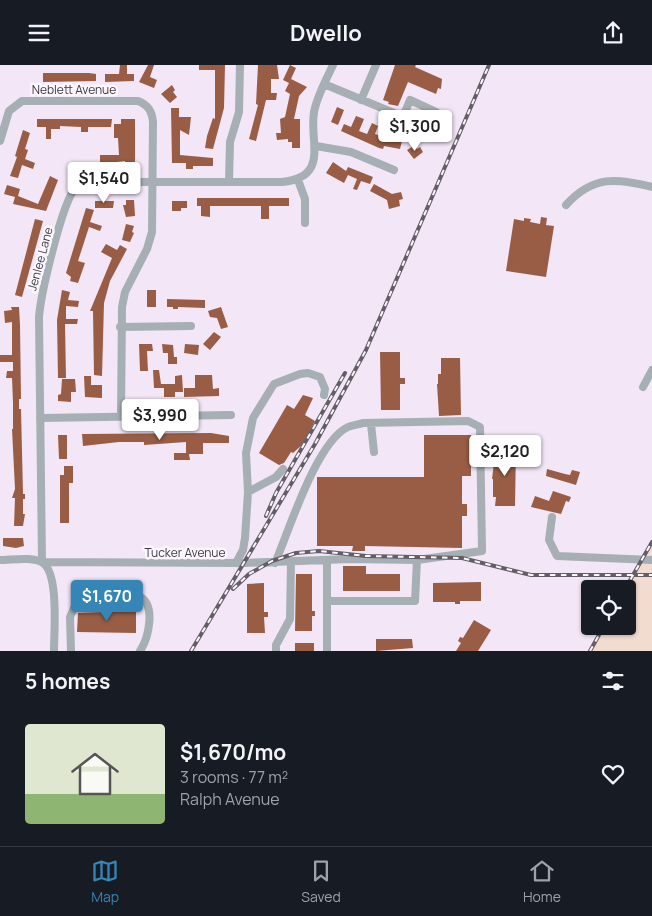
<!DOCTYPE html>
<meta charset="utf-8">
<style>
:root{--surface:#171b24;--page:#20242c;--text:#f1f3f6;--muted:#9ea1a6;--line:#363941;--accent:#3685b7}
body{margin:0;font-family:Manrope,sans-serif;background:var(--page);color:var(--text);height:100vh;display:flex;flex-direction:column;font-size:19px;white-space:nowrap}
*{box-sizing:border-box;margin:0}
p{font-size:16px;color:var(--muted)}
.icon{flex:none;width:28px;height:28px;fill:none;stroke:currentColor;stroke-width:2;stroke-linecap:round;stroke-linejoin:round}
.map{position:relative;height:586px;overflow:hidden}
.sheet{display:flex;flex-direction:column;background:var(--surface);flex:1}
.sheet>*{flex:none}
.controls{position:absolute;left:581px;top:515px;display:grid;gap:10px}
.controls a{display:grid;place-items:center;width:55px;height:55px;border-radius:5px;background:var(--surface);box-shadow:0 1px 4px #0004;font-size:25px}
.price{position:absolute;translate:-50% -42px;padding:0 11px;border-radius:5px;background:#fff;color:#222;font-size:16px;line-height:32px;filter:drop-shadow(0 1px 2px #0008)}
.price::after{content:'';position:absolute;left:50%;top:30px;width:15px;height:11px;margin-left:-8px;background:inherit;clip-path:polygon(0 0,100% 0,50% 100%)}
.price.selected{background:var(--accent);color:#fff}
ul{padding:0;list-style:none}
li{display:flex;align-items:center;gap:15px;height:125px;padding:0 25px}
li+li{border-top:1px solid var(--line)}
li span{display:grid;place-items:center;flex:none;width:140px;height:100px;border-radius:5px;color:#555}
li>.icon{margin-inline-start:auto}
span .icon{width:60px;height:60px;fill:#fffc;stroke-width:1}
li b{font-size:21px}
h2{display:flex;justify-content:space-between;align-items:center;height:60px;padding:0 25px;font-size:21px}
header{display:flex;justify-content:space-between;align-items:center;height:65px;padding:0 25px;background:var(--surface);font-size:22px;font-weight:700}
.dock{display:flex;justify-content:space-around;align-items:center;height:70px;border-top:1px solid var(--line);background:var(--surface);font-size:14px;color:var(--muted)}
.dock a{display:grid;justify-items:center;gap:2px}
.dock .selected{color:var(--accent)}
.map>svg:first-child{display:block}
</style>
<header><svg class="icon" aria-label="menu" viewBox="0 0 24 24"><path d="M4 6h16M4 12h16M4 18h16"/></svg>Dwello<svg class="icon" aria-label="share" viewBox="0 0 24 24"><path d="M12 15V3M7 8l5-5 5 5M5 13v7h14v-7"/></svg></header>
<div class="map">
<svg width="652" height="586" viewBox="0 0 652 586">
<rect width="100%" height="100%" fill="#f2e6f7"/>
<!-- industrial -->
<path fill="#f2dccf" d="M652,477V586H590L604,561H628V524H625Z"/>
<!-- building -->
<path fill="#995d45" d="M120,0H127V9H134V16L105,17V9H119Z
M148,0H154L150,12L157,15L154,23L139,17Z
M199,0H225L224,43L213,84L205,83L207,71L213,53L215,54V5H199Z
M258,0H277L279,14H271V28H277L276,35H266L256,76L249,74L258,40L256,39Z
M290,0L296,3L291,14L307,22L299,31L294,54H300V83H292V77H288V74L277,75L276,68H281L280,54L285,52L290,29L285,26L289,18L283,15Z
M395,0H416L415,2L442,14L441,24L438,23L436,29L408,17L398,41L388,39L389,37L383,35Z
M43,8H89L96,9V16L43,17Z
M172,20L175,25L173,27L177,32L170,38L161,29Z
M337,42L344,45L338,60L331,57Z
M171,43H179V52H191L189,70L180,65V90L213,93V101H193V104H186V98H172Z
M356,51L364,54L359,66L367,69L372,58L378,61L375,69L393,76H402L400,84L384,81L383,84L379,83L341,66L344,59L351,62Z
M37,54H112L111,62H88V67H81V62L60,61V64H51V74H46V62H37Z
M121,54H135V98L125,99V96L100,99V90H119L118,73H114V59H121Z
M23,65L30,68L25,84L28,85L25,94L35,98L33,104L22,100L18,113L10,111L17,92L15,91Z
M415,80L417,84L420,82L423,87L414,94L407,85Z
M333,97L346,106L348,102L373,112L370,119L361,116L357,125L353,124L357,114L348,110L344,118L326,108Z
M50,111L58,115L46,146L13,139L15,132L4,129L7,120L20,124L18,131L38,139Z
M374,119L392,129L401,127L403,134L399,135L400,141L389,144L387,135L370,126Z
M197,133H289V141H269V154H261V141H210V152L201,151V141H197Z
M126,135H134L135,151L126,152L123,140H126Z
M95,136H114L113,143H95Z
M172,136H187V143H181V146H172Z
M86,143L94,145L90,157L102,161L100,166L89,162L78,196L85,198L78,218L70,216L71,212L66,208Z
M541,152L547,153L546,160L554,161L546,212L506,206L514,154L524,156V153L531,154L530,157L540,159Z
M35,154L43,156L22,232L15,230Z
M126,159L134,161L132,167L134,168L130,177L122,175Z
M106,179L117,185L120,180L127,184L110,216L104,238L102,311L94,310L93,246H90L112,193L101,187Z
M62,225L70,227L68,235L79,236L78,242L66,241V254H78L77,259H65L66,313H58L57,255Z
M147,225H156V242H147Z
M167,234L205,235V243L178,242V244H173V242H167Z
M11,242H19L20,260L21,334H19V344H21L23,429H25V434H23V449H25L23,461H14L15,433H12L15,424L12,364H13V338L12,313H6L7,306H13V297H0V290H12V257L5,258L4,246L12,245Z
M221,242L228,262L221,264L217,253L210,252L208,246Z
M214,267L221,272L210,285L203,279Z
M139,279H152L153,286H147L148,306H140Z
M162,279L173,280L174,292H177V299H168V288H163Z
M185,279L199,280L198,290L184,288Z
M380,287H400V313H405V319H400V345H381Z
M441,293H460L461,350L439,351L437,319H438V309H441Z
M153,305H159L161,319H175V311L182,310L183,327H175V332H164V323H154Z
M195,310H212L213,324L219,323V331L184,332V323H195Z
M84,311H91V320H102V333L85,332Z
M62,314H75L76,327H71V337L58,336V330L61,329Z
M303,330L313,333L305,350L315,356L302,380L293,388L291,387L284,398L279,400L259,388L287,340L294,344Z
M211,368L229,371V378H203V389H189L190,395H174V388H186V377L144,380V377H119L83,381L82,369Z
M58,370H67V394H59Z
M424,370H471V411H462V439H467V451H462V483L365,481V486H352L353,481H317V412H424Z
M497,382H516L515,441H495L496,432H493V414H492L494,398H496Z
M64,401H73V418H69V458H60V410H64Z
M547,404L565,409L570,410L572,405L580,407L576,420L546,411Z
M553,426L571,432L569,437L566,436L561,449L531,442L535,431L549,436Z
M3,473H23L24,481L16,483L3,481Z
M343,501H366V509H400V526H343Z
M296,509H312V546H315V551H312V566H295Z
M481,517V536H460V539H455V537H433V518Z
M264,518V547H268V552H264L265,568H247V519Z
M136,546V568L77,567L78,548Z
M474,555L491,565L478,586H456L461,578L458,576L460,572L463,573Z
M412,574L413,583L376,586V574Z
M295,578H314V586H295Z"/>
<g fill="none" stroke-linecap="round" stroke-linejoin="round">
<!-- minor -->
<path stroke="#a6afb3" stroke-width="8" d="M324,19L430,63L436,47L410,35L403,52
M361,35L376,0
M0,76L9,46L22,36H138C148,40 152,46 153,57L152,167L147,184L125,227L122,242L121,351
M316,81L351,87L394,105
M298,115L305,134V158
M229,117L230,77L239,47L240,0
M566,140C593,110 617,113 652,122
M120,262L191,261
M643,322L652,305
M40,353L231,350
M371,359L374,387
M248,427L276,412L283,404
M552,452L549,475L557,491L652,495
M0,495C12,495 33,491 43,498C59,509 54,567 54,586
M327,497V586
M236,498L243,485L245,473L248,427L246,388L253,353L274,319L300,309L308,308L320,312L325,324L324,330
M275,498C289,466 316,377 348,362C352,360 358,360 363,358L468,356L480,362L482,486L417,495
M327,536H415L417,495L350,494L244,498L42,497L39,252C41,228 62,137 76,122L93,117H282C330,112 309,77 314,47C317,31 326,15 333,0
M71,586L70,552L77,536L84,533C95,532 130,527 139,531C157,540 148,574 140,586
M276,586V580L290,554L291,497"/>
<!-- rail casing -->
<g stroke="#635d66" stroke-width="4">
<path id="rail" d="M266,451L276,428L345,308
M233,524L249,509L272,496L296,488L319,486L366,491L462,493L531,510H652
M625,524L652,477
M191,586L315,379L366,285L489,0
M590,586L604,561"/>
</g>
<!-- rail -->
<use href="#rail" stroke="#fbf6fd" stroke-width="2" stroke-dasharray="5.5" stroke-linecap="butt"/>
</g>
<g text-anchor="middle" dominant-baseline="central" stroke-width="5" stroke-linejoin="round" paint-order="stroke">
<!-- street labels -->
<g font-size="12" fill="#3e3a41" stroke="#fbf6fd">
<text x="74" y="24">Neblett Avenue</text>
<text transform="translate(40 194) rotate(-75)">Jenlee Lane</text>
<text x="185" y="487">Tucker Avenue</text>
</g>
</g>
</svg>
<div class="controls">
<a><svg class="icon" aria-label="locate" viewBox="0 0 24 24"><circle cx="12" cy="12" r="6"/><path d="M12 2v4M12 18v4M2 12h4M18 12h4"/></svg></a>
</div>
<b class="price" style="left:415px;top:87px">$1,300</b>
<b class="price" style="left:104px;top:139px">$1,540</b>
<b class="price" style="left:160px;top:376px">$3,990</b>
<b class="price" style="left:505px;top:412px">$2,120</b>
<b class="price selected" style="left:107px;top:557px">$1,670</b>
</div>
<section class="sheet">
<h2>5 homes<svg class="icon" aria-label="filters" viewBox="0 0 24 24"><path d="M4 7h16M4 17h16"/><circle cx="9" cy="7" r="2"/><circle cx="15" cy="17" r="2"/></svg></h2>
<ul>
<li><span style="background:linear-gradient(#dfe7d0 70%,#8fb573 0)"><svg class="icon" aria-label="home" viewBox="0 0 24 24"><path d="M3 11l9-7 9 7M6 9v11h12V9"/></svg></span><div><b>$1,670/mo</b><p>3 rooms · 77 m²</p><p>Ralph Avenue</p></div><svg class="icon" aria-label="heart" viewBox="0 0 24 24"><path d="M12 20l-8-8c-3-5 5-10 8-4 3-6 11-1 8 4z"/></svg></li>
</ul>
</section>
<nav class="dock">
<a class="selected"><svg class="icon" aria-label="map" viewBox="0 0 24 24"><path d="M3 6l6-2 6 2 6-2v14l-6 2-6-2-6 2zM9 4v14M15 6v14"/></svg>Map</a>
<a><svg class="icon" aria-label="saved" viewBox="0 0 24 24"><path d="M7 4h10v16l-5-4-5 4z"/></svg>Saved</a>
<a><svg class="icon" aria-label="home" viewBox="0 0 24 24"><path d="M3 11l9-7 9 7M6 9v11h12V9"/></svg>Home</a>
</nav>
